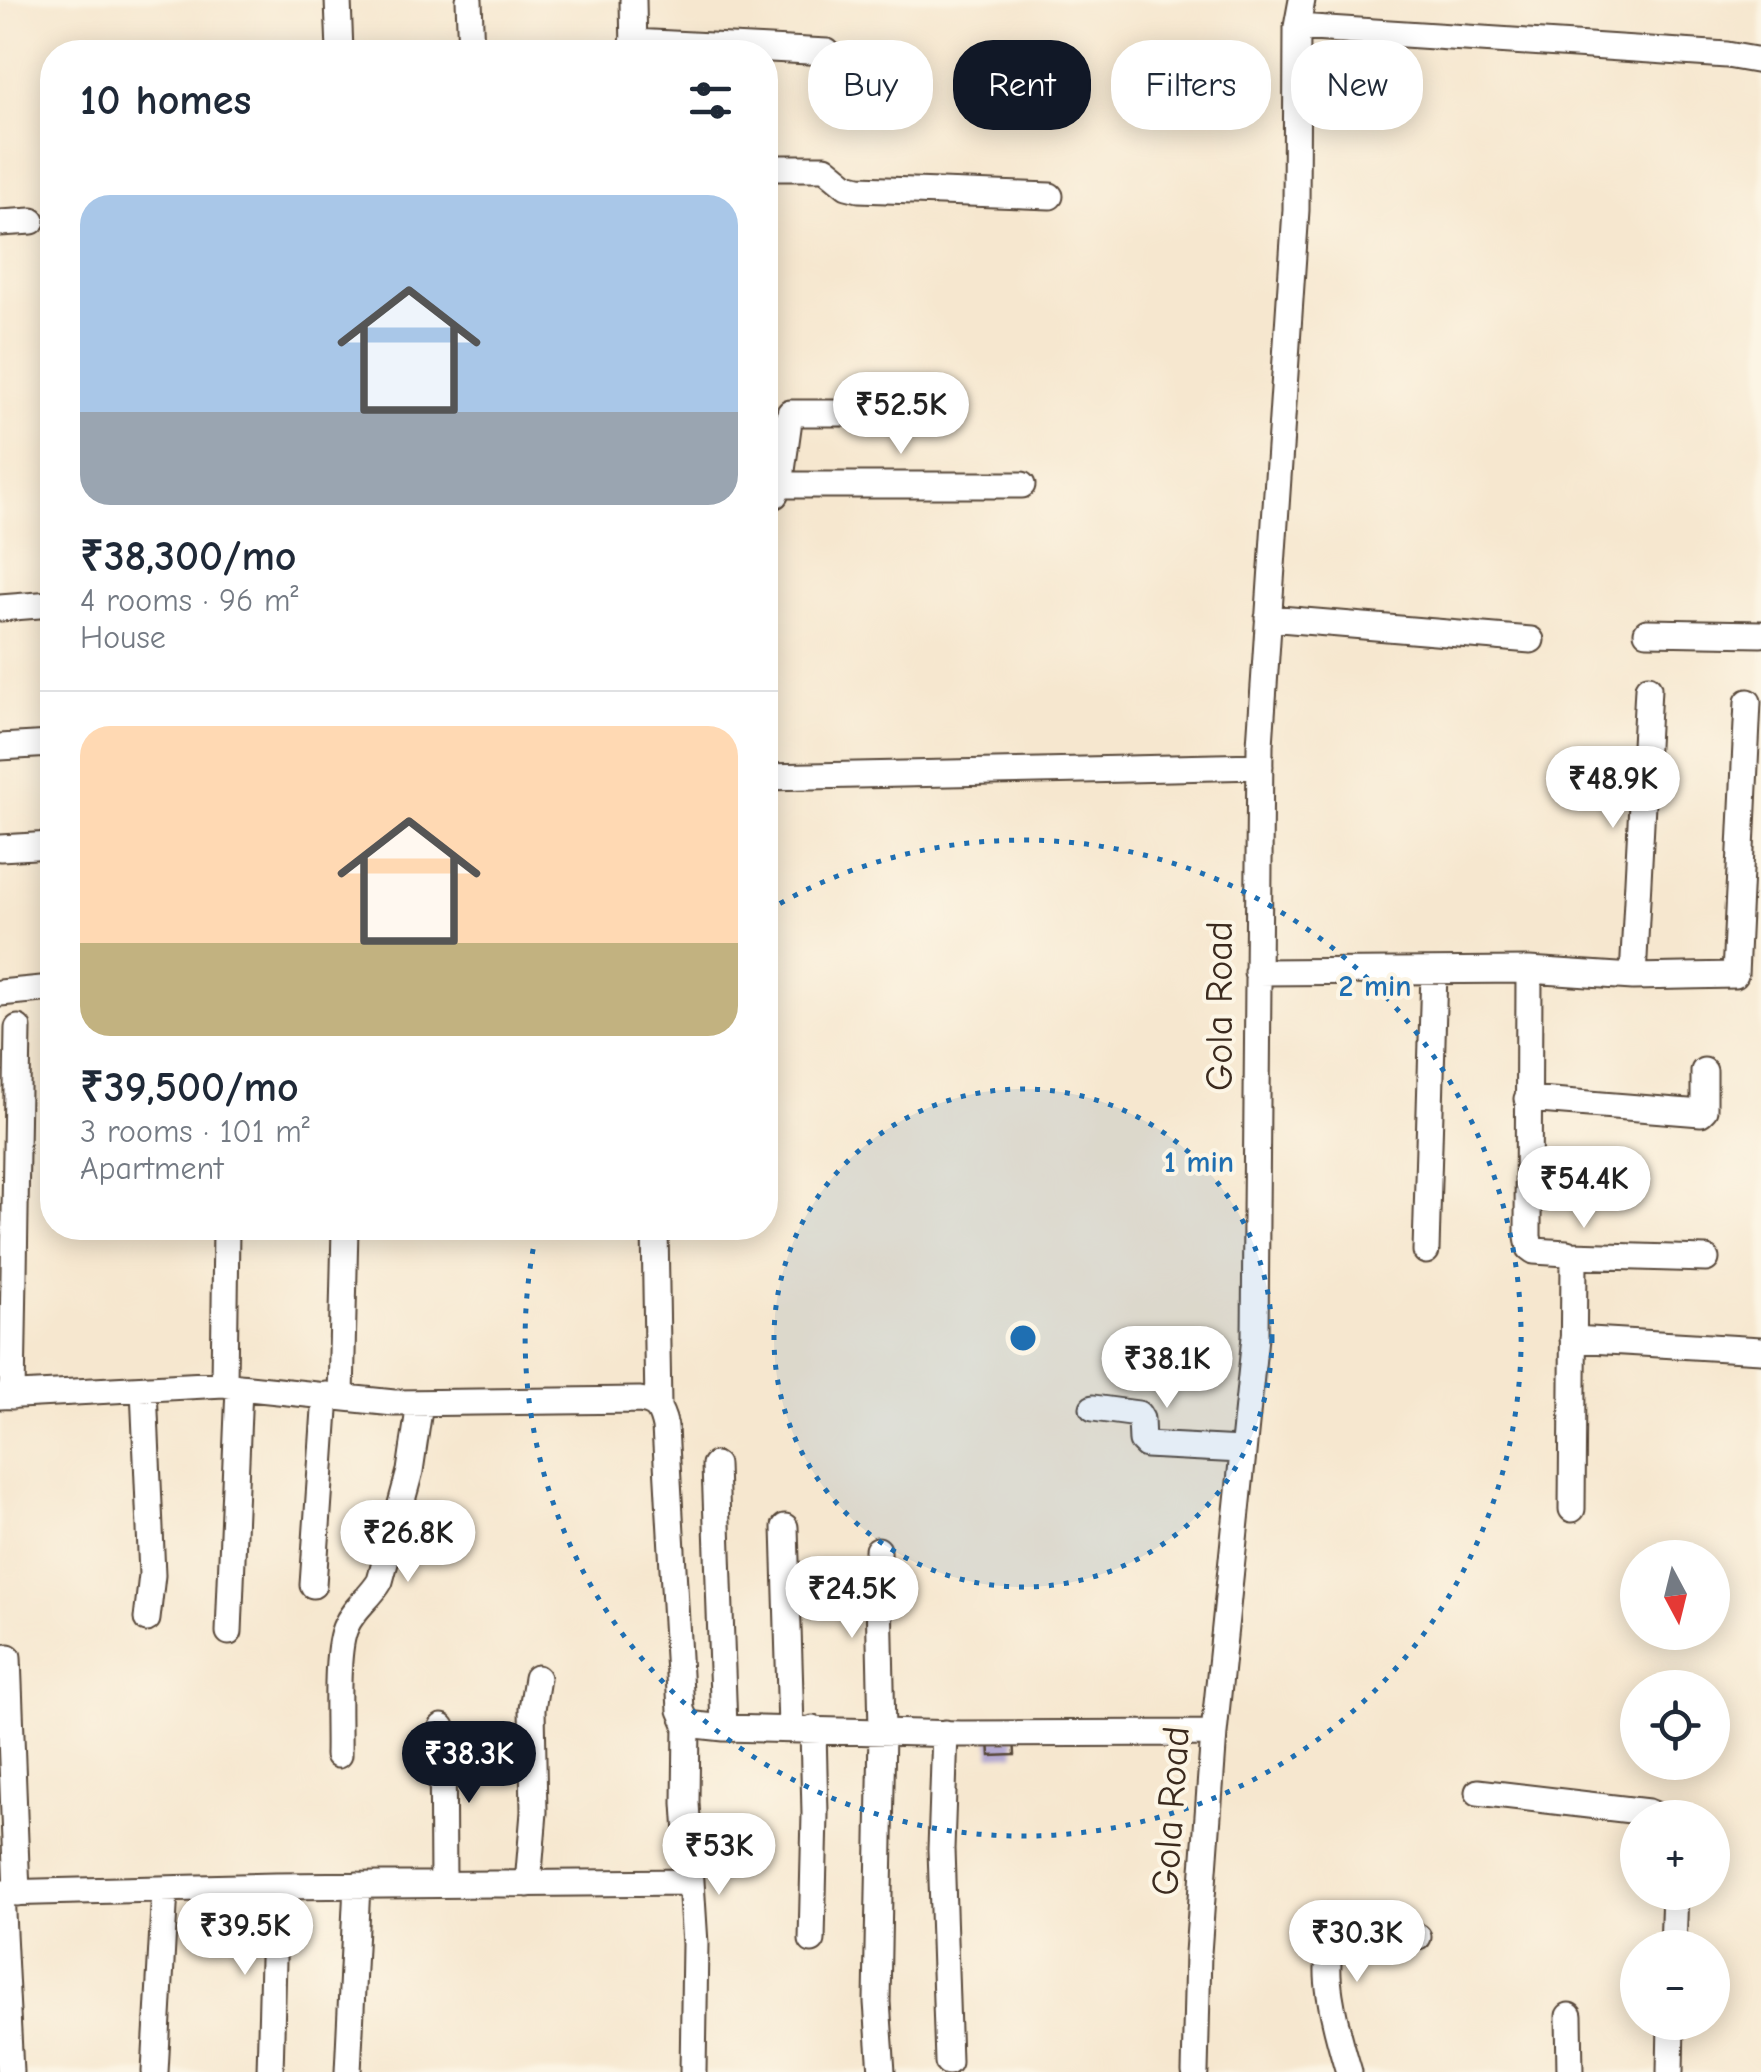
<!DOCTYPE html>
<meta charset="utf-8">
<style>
:root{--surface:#fff;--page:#f2f2f3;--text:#1f2937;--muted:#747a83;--line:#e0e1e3;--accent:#111827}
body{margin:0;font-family:"Comic Neue",sans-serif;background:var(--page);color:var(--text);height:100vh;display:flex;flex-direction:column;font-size:38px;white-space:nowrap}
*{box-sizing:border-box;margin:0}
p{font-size:32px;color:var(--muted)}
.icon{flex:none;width:55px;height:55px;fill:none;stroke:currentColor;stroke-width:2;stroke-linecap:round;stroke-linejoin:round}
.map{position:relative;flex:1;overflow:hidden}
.panel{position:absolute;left:40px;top:40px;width:738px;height:1200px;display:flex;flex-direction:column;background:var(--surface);border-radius:40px;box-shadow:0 5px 25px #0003}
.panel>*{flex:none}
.guide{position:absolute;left:808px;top:40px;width:802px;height:90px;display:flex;gap:20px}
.needle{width:65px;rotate:173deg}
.tools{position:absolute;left:1620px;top:1540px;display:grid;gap:20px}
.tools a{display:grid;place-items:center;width:110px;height:110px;border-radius:50%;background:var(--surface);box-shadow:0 5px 25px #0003;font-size:50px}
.price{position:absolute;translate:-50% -85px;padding:0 22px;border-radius:35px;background:#fff;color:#222;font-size:32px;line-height:65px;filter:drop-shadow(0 2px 5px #0008)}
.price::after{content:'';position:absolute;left:50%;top:60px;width:30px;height:22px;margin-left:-15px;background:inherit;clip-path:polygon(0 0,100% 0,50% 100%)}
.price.on{background:var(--accent);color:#fff}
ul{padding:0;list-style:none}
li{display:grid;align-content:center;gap:20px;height:530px;padding:0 40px}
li+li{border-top:2px solid var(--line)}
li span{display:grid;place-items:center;height:310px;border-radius:30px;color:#555}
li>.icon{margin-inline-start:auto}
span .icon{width:180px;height:180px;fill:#fffc;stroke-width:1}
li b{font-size:42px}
h2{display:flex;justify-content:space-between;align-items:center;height:120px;padding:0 40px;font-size:42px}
.tag{padding:0 35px;border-radius:40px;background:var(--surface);box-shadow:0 5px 25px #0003;font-size:35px;line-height:90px}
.tag.on{background:var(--accent);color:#fff}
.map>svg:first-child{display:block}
</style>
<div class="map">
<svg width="1761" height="2072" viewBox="0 0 1761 2072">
<rect width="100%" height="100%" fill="#fcf5e5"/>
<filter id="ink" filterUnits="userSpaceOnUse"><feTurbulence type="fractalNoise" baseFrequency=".01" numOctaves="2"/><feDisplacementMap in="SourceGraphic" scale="20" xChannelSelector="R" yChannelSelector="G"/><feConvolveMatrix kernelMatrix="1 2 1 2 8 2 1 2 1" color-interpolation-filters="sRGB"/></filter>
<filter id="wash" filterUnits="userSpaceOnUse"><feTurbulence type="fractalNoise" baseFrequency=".0048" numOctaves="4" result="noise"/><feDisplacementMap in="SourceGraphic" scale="40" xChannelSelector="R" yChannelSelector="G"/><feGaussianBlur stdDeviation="2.25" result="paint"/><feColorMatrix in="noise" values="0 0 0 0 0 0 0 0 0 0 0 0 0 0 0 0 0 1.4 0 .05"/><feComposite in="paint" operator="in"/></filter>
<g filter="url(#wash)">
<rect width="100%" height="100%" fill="#f6e7cf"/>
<g id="blocks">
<!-- building -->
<path fill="#aca0cf" d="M1014,1737L1015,1755L990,1756L989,1738Z"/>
</g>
</g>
<g filter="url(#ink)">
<use href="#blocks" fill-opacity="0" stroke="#574639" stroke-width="2.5"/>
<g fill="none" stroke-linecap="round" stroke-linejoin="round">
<!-- minor casing -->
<g stroke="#574639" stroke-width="29">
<path id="minor" d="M338,0L340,52
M469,0L471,52
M633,0L634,52
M1297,27L1727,55L1761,61
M633,42L827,52
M765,168H825L847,186L859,189L1050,196
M0,223L32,221
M780,485H1022
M765,499L775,495L780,485L790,413H873
M0,608L52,604
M1268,618L1531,640
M1647,632L1761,634
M0,747L52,744
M765,777L1260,766
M0,848L52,845
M1529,970L1528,1236L1530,1248L1534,1251L1567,1253L1571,1255L1574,1261L1572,1509
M1257,972L1529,970L1633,977L1735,975L1748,702
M1633,977L1648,688
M0,993L52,988
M1527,1099L1701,1113L1704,1110V1071
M655,1228L658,1406
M1426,1251L1434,971
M1571,1255L1706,1259
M1573,1339L1761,1350
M224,1384L226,1228
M144,1389L152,1575L147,1619
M0,1396L224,1384L239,1387L394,1403L639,1400C657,1402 661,1409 665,1427L681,1710L687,1724L724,1728L960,1734L1214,1733
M12,1396L18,1028
M341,1397L345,1228
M1093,1408L1138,1414L1141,1419L1142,1441L1146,1445L1241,1450
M715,1465L724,1728
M785,1527L791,1728
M878,1550L882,1731L877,2002L882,2072
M313,1585L326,1395
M229,1632L239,1387
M8,1657L17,1893
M687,1724L686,1803L695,1944L693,2072
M442,1727L443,1884
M945,1733L941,1849L948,2062
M338,1755C339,1725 334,1650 346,1626C353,1609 371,1597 380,1581L410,1471L420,1403
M1478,1792L1648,1812L1663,1818
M528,1884L534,1812L532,1709L537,1678
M0,1893L275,1886L691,1882
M1,1893L10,2072
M812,1940L815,1814L813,1729
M1673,1948L1675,1892
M1569,2016L1570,2072
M155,2072L165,1889
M270,2072L275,1886
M348,2072L357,1885
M1195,2072L1198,1953L1214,1733L1255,1337L1260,745L1296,210L1297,27L1302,0
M1349,2072C1342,2048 1311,1952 1340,1938C1362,1928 1395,1936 1418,1937
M1670,2072L1671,2022"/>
</g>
<!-- minor -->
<use href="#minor" stroke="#fff" stroke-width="25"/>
</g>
</g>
<!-- distance rings -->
<circle cx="1023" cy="1338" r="249" fill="#1f6fb2" fill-opacity=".12"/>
<g fill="none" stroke="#1f6fb2" stroke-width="5" stroke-dasharray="5 10">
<circle cx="1023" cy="1338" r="249"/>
<path d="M767 911A498 498 0 1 1 537 1230"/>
</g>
<g text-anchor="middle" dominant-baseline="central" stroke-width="8" stroke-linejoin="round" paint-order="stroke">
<!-- street labels -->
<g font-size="38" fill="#3b2a1e" stroke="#fcf5e5">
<text transform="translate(1220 1006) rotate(-90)">Gola Road</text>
<text transform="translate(1171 1811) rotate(-86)">Gola Road</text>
</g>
</g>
<circle cx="1023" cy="1338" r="15" fill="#1f6fb2" stroke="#fcf5e5" stroke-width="5"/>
<g font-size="30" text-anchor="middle" font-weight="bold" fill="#1f6fb2" stroke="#fcf5e5" stroke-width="8" stroke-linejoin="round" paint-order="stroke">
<text x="1375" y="996">2 min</text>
<text x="1199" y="1172">1 min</text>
</g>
</svg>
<div class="tools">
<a><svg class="needle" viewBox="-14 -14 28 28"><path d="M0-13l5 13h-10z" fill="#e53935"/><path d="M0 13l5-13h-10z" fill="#747a83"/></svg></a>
<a><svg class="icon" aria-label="locate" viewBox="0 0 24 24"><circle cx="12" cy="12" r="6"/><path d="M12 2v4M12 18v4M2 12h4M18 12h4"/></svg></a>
<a>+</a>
<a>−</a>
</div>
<b class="price" style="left:901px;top:457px">₹52.5K</b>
<b class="price" style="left:1613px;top:831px">₹48.9K</b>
<b class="price" style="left:1584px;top:1231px">₹54.4K</b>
<b class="price" style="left:1167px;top:1411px">₹38.1K</b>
<b class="price" style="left:408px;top:1585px">₹26.8K</b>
<b class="price" style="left:852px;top:1641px">₹24.5K</b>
<b class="price on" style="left:469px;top:1806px">₹38.3K</b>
<b class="price" style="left:719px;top:1898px">₹53K</b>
<b class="price" style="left:245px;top:1978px">₹39.5K</b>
<b class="price" style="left:1357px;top:1985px">₹30.3K</b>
<div class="guide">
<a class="tag">Buy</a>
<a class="tag on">Rent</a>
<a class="tag">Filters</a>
<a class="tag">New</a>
</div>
<section class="panel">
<h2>10 homes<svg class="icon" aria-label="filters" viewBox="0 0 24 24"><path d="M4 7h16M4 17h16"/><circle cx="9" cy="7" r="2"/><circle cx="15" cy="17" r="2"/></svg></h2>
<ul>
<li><span style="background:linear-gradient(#a9c7e8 70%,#9aa5b1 0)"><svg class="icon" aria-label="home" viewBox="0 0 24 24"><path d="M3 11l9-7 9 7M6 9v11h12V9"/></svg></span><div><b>₹38,300/mo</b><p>4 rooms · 96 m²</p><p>House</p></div></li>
<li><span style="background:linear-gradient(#ffd9b3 70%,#c2b280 0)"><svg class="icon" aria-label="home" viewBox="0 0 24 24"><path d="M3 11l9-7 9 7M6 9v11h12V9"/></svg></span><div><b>₹39,500/mo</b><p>3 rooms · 101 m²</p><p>Apartment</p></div></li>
</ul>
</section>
</div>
